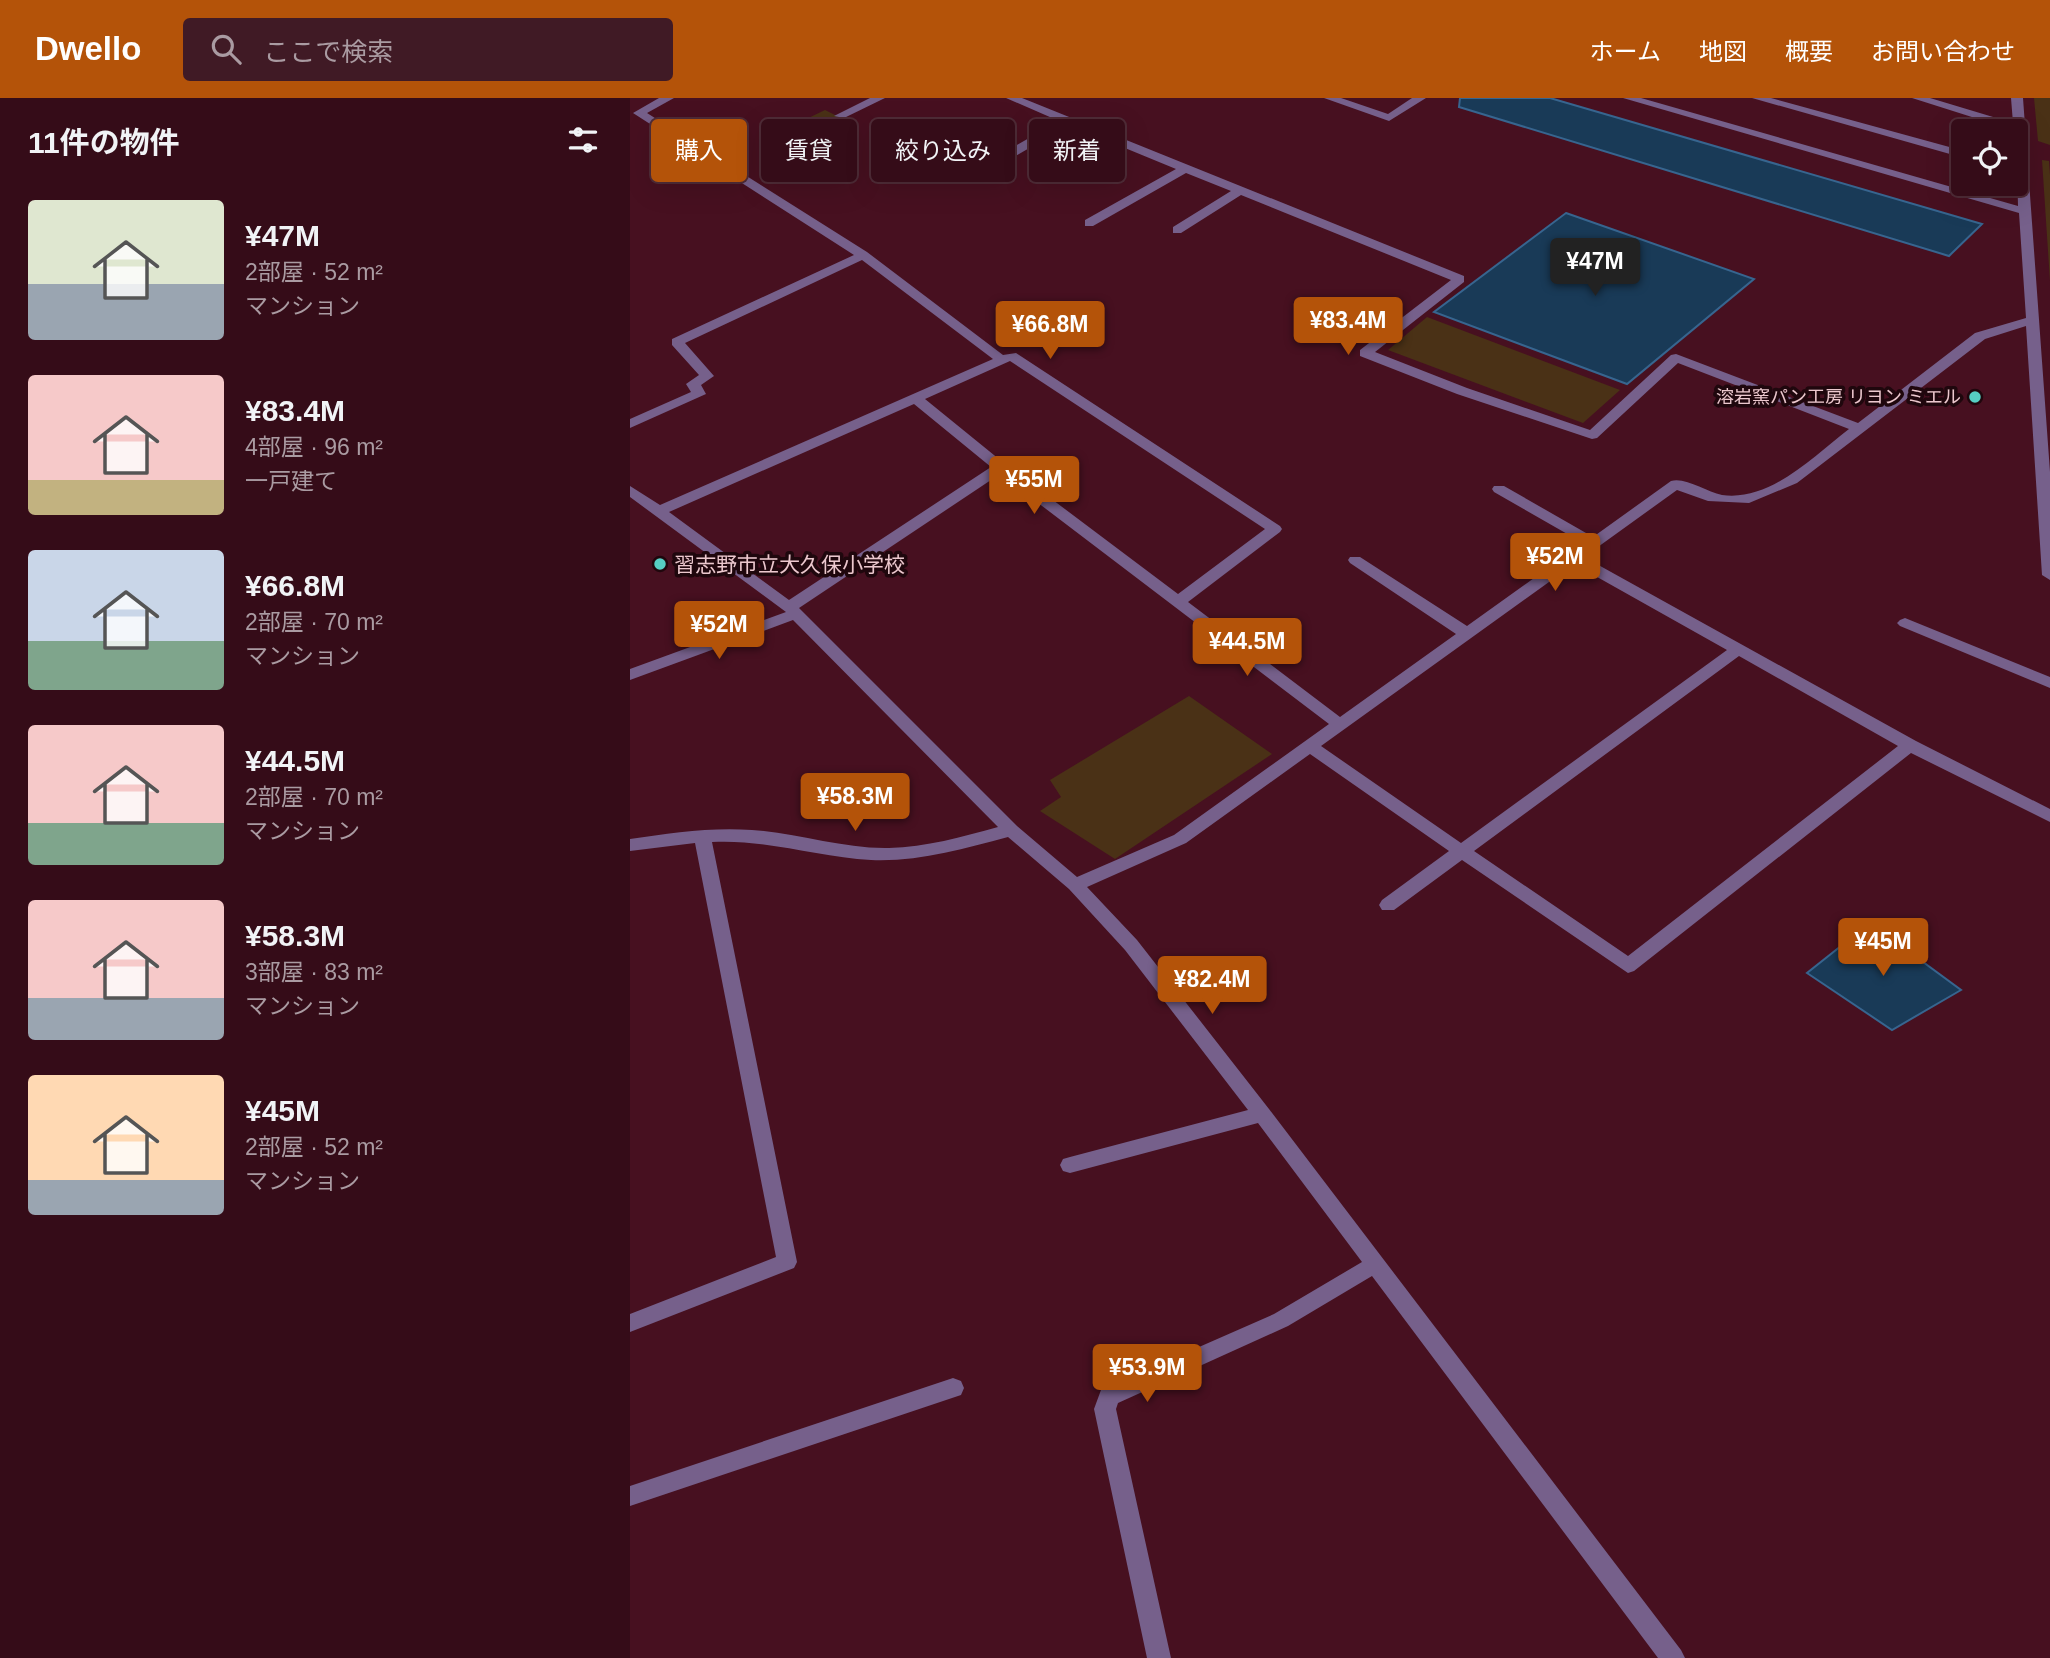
<!DOCTYPE html>
<html lang="ja">
<meta charset="utf-8">
<style>
:root{--surface:#350c18;--page:#401a25;--text:#f1f3f6;--muted:#aa9ba2;--line:#4f2c37;--accent:#b45309}
body{margin:0;font-family:Arial,"Noto Sans JP",sans-serif;background:var(--page);color:var(--text);height:100vh;display:flex;flex-direction:column;font-size:26px;white-space:nowrap}
*{box-sizing:border-box;margin:0}
p{font-size:23px;color:var(--muted)}
.icon{flex:none;width:38px;height:38px;fill:none;stroke:currentColor;stroke-width:2;stroke-linecap:round;stroke-linejoin:round}
.map{position:relative;flex:1;overflow:hidden}
.panel{display:flex;flex-direction:column;background:var(--surface);width:630px}
.panel>*{flex:none}
.guide{position:absolute;left:21px;top:21px;width:665px;height:63px;display:flex;gap:14px}
.controls{position:absolute;left:1321px;top:21px;display:grid;gap:14px}
.controls a{display:grid;place-items:center;width:77px;height:77px;border-radius:7px;background:var(--surface);box-shadow:0 7px 28px #0002,0 0 0 2px var(--line);font-size:35px}
.price{position:absolute;translate:-50% -60px;padding:0 16px;border-radius:7px;background:var(--accent);color:#fff;font-size:23px;line-height:46px;filter:drop-shadow(0 2px 4px #0008)}
.price::after{content:'';position:absolute;left:50%;top:42px;width:21px;height:16px;margin-left:-10px;background:inherit;clip-path:polygon(0 0,100% 0,50% 100%)}
.price.on{background:#222;color:#fff}
ul{padding:0;list-style:none}
li{display:flex;align-items:center;gap:21px;height:175px;padding:0 28px}
li span{display:grid;place-items:center;flex:none;width:196px;height:140px;border-radius:7px;color:#555}
li>.icon{margin-inline-start:auto}
span .icon{width:84px;height:84px;fill:#fffc;stroke-width:1}
li b{font-size:30px}
h2{display:flex;justify-content:space-between;align-items:center;height:84px;padding:0 28px;font-size:30px}
.chip{padding:0 24px;border-radius:7px;background:var(--surface);box-shadow:0 7px 28px #0002,0 0 0 2px var(--line);font-size:24px;line-height:63px}
.chip.on{background:var(--accent);color:#fff}
header{display:flex;align-items:center;gap:42px;box-sizing:border-box;height:98px;padding:0 35px;background:var(--accent);color:#fff}
header strong{font-size:33px}
nav{display:flex;gap:38px;margin-inline-start:auto;font-size:24px}
.search{width:490px;height:63px;background:var(--page);display:flex;align-items:center;gap:18px;box-sizing:border-box;padding:0 24px;border-radius:7px;color:var(--muted);font-size:26px}
main{display:flex;flex:1;min-height:0}
.map>svg:first-child{display:block}
</style>
<header>
<strong>Dwello</strong>
<div class="search"><svg class="icon" aria-label="search" viewBox="0 0 24 24"><circle cx="10" cy="10" r="6"/><path d="M15 15l6 6"/></svg>ここで検索</div>
<nav><a>ホーム</a><a>地図</a><a>概要</a><a>お問い合わせ</a></nav>
</header>
<main>
<section class="panel">
<h2>11件の物件<svg class="icon" aria-label="filters" viewBox="0 0 24 24"><path d="M4 7h16M4 17h16"/><circle cx="9" cy="7" r="2"/><circle cx="15" cy="17" r="2"/></svg></h2>
<ul>
<li><span style="background:linear-gradient(#dfe7d0 60%,#9aa5b1 0)"><svg class="icon" aria-label="home" viewBox="0 0 24 24"><path d="M3 11l9-7 9 7M6 9v11h12V9"/></svg></span><div><b>¥47M</b><p>2部屋 · 52 m²</p><p>マンション</p></div></li>
<li><span style="background:linear-gradient(#f6c9c9 75%,#c2b280 0)"><svg class="icon" aria-label="home" viewBox="0 0 24 24"><path d="M3 11l9-7 9 7M6 9v11h12V9"/></svg></span><div><b>¥83.4M</b><p>4部屋 · 96 m²</p><p>一戸建て</p></div></li>
<li><span style="background:linear-gradient(#c9d6e8 65%,#7fa58c 0)"><svg class="icon" aria-label="home" viewBox="0 0 24 24"><path d="M3 11l9-7 9 7M6 9v11h12V9"/></svg></span><div><b>¥66.8M</b><p>2部屋 · 70 m²</p><p>マンション</p></div></li>
<li><span style="background:linear-gradient(#f6c9c9 70%,#7fa58c 0)"><svg class="icon" aria-label="home" viewBox="0 0 24 24"><path d="M3 11l9-7 9 7M6 9v11h12V9"/></svg></span><div><b>¥44.5M</b><p>2部屋 · 70 m²</p><p>マンション</p></div></li>
<li><span style="background:linear-gradient(#f6c9c9 70%,#9aa5b1 0)"><svg class="icon" aria-label="home" viewBox="0 0 24 24"><path d="M3 11l9-7 9 7M6 9v11h12V9"/></svg></span><div><b>¥58.3M</b><p>3部屋 · 83 m²</p><p>マンション</p></div></li>
<li><span style="background:linear-gradient(#ffd9b3 75%,#9aa5b1 0)"><svg class="icon" aria-label="home" viewBox="0 0 24 24"><path d="M3 11l9-7 9 7M6 9v11h12V9"/></svg></span><div><b>¥45M</b><p>2部屋 · 52 m²</p><p>マンション</p></div></li>
</ul>
</section>
<div class="map">
<svg width="1420" height="1560" viewBox="0 0 1420 1560">
<rect width="100%" height="100%" fill="#471020"/>
<!-- green -->
<path fill="#4a3116" d="M1404,0H1420V47L1408,43Z
M195,12L221,25L193,38L166,26Z
M1412,62L1419,63L1420,77V183Z
M797,219L990,292L953,325L758,252Z
M559,598L642,656L485,761L410,713L431,699L420,682Z"/>
<!-- building -->
<path fill="#193a57" stroke="#37658f" stroke-width="2" d="M830,0H920L1352,126L1319,158L829,9Z
M936,115L1124,181L997,286L804,214Z
M1240,825L1331,892L1262,932L1177,875Z"/>
<g fill="none" stroke-linecap="round" stroke-linejoin="round">
<!-- minor -->
<path fill="#76608b" fill-rule="evenodd" d="M29,0H44L17,15L237,154L373,257L386,255L650,428L652,431L650,434L558,504L710,619L826,536L720,465L718,462L720,459H730L837,528L953,445L864,394L862,391L864,388H874L963,439L1041,383C1056,379 1076,394 1092,397C1140,404 1184,358 1219,331L1048,265L967,340L962,341L827,296L730,258V252L821,182L611,97L551,135H543V129L601,93L556,75L463,128H455V122L546,71L439,27L356,75H348V69L429,23L376,0H392L834,178V184L745,254L837,290L960,332L1041,257L1046,256L1228,325L1345,235L1396,220L1389,115L993,0H1011L1388,108L1386,33L1282,0H1300L1383,25L1381,0H1393L1420,374V482L1412,477L1396,228L1355,241L1167,385L1119,405L1078,403L1047,392L954,459L1286,643L1420,711V724L1281,655L1004,873L998,875L832,762L764,812H752L749,807L752,802L819,753L680,656L556,745L457,789L507,842L639,1011L1051,1552L1055,1560H1028L742,1178L658,1228L488,1305L486,1311L541,1560H517L464,1311L471,1292L644,1216L732,1164L628,1025L440,1075L433,1073L430,1067L433,1061L440,1059L618,1012L495,852L439,791L378,739C333,751 288,764 241,762C187,759 136,741 82,744L167,1164L164,1170L0,1234V1216L146,1159L65,745L0,753V741C41,735 81,729 122,732C168,735 212,751 259,750C296,749 332,739 368,729L163,522L0,582V571L156,514L0,399V388L30,407L363,261L232,162L55,245L84,278L71,287L76,296L0,330V321L61,294L56,286L69,277L42,247V241L224,157L3,15ZM380,263L635,431L548,496L375,366L295,301ZM284,306L361,369L159,502L39,414ZM370,376L699,626L544,737L447,779L387,728L169,510ZM944,466L1097,552L831,745L691,648ZM1109,558L1268,648L998,858L844,753Z
M240,0H255L214,20L204,18Z
M694,0H711L758,16L782,0H796L759,23Z
M1122,0H1141L1334,53V60Z
M1275,520L1420,579V590L1270,528L1267,525L1270,522Z
M323,1280L331,1283L334,1290L331,1297L0,1408V1388Z"/>
</g>
<!-- markers -->
<g fill="#56cec3" stroke="#1f070d" stroke-width="2.5">
<circle cx="1345" cy="299" r="7"/>
<circle cx="30" cy="466" r="7"/>
</g>
<g text-anchor="middle" dominant-baseline="central" stroke-width="7" stroke-linejoin="round" paint-order="stroke">
<!-- far-poi labels -->
<g font-size="18" fill="#ecc8ce" stroke="#1f070d" text-anchor="end">
<text x="1331" y="299">溶岩窯パン工房 リヨン ミエル</text>
</g>
<!-- poi labels -->
<g font-size="21" fill="#ecc8ce" stroke="#1f070d" text-anchor="start">
<text x="44" y="466">習志野市立大久保小学校</text>
</g>
</g>
</svg>
<div class="controls">
<a><svg class="icon" aria-label="locate" viewBox="0 0 24 24"><circle cx="12" cy="12" r="6"/><path d="M12 2v4M12 18v4M2 12h4M18 12h4"/></svg></a>
</div>
<b class="price on" style="left:965px;top:200px">¥47M</b>
<b class="price" style="left:718px;top:259px">¥83.4M</b>
<b class="price" style="left:420px;top:263px">¥66.8M</b>
<b class="price" style="left:404px;top:418px">¥55M</b>
<b class="price" style="left:925px;top:495px">¥52M</b>
<b class="price" style="left:89px;top:563px">¥52M</b>
<b class="price" style="left:617px;top:580px">¥44.5M</b>
<b class="price" style="left:225px;top:735px">¥58.3M</b>
<b class="price" style="left:1253px;top:880px">¥45M</b>
<b class="price" style="left:582px;top:918px">¥82.4M</b>
<b class="price" style="left:517px;top:1306px">¥53.9M</b>
<div class="guide">
<a class="chip on">購入</a>
<a class="chip">賃貸</a>
<a class="chip">絞り込み</a>
<a class="chip">新着</a>
</div>
</div>
</main>
